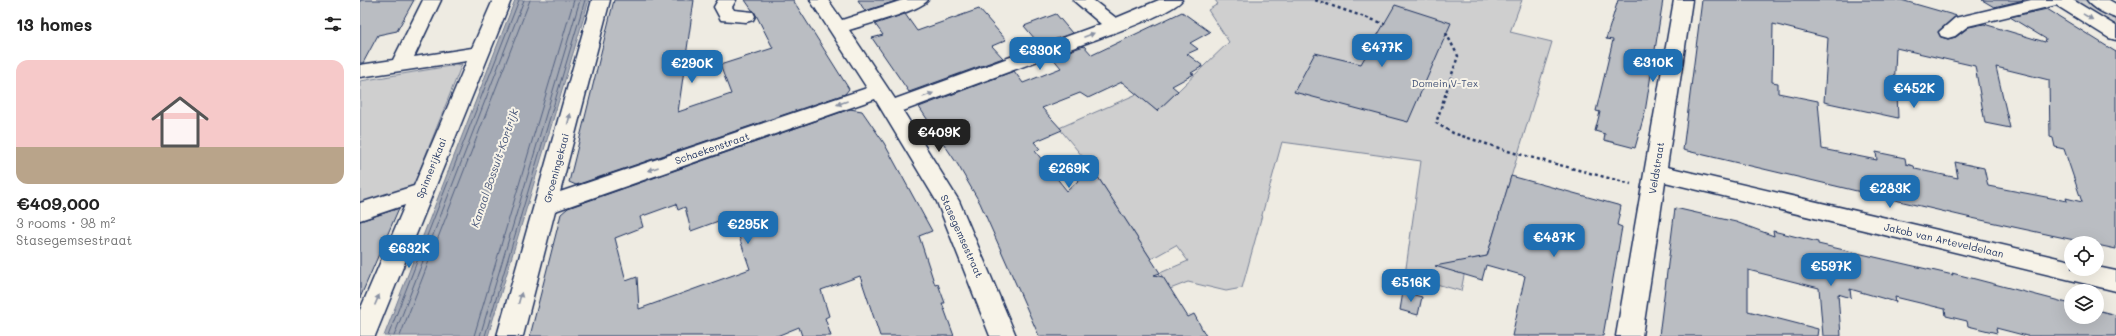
<!DOCTYPE html>
<meta charset="utf-8">
<style>
:root{--surface:#fff;--page:#f2f2f2;--text:#222;--muted:#767676;--accent:#1f6fb2}
body{margin:0;font-family:Mali,sans-serif;background:var(--page);color:var(--text);height:100vh;display:flex;flex-direction:column;font-size:15px;white-space:nowrap}
*{box-sizing:border-box;margin:0}
p{font-size:13px;color:var(--muted)}
.icon{flex:none;width:22px;height:22px;fill:none;stroke:currentColor;stroke-width:2;stroke-linecap:round;stroke-linejoin:round}
.map{position:relative;flex:1;overflow:hidden}
.sheet{display:flex;flex-direction:column;background:var(--surface);width:360px}
.sheet>*{flex:none}
.tools{position:absolute;left:1704px;top:236px;display:grid;gap:8px}
.tools a{display:grid;place-items:center;width:40px;height:40px;border-radius:50%;background:var(--surface);box-shadow:0 4px 16px #0002;font-size:20px}
.price{position:absolute;translate:-50% -34px;padding:0 9px;border-radius:8px;background:var(--accent);color:#fff;font-size:13px;line-height:26px;filter:drop-shadow(0 1px 2px #0008)}
.price::after{content:'';position:absolute;left:50%;top:24px;width:12px;height:9px;margin-left:-6px;background:inherit;clip-path:polygon(0 0,100% 0,50% 100%)}
.price.selected{background:#222;color:#fff}
ul{padding:0;list-style:none}
li{display:grid;align-content:center;gap:8px;height:212px;padding:0 16px}
li span{display:grid;place-items:center;height:124px;border-radius:12px;color:#555}
li>.icon{margin-inline-start:auto}
span .icon{width:72px;height:72px;fill:#fffc;stroke-width:1}
li b{font-size:17px}
h2{display:flex;justify-content:space-between;align-items:center;height:48px;padding:0 16px;font-size:17px}
main{display:flex;flex:1;min-height:0}
.map>svg:first-child{display:block}
</style>
<main>
<section class="sheet">
<h2>13 homes<svg class="icon" aria-label="filters" viewBox="0 0 24 24"><path d="M4 7h16M4 17h16"/><circle cx="9" cy="7" r="2"/><circle cx="15" cy="17" r="2"/></svg></h2>
<ul>
<li><span style="background:linear-gradient(#f6c9c9 70%,#b9a48a 0)"><svg class="icon" aria-label="home" viewBox="0 0 24 24"><path d="M3 11l9-7 9 7M6 9v11h12V9"/></svg></span><div><b>€409,000</b><p>3 rooms · 98 m²</p><p>Stasegemsestraat</p></div></li>
</ul>
</section>
<div class="map">
<svg width="1756" height="336" viewBox="0 0 1756 336">
<rect width="100%" height="100%" fill="#eeebe2"/>
<filter id="ink" filterUnits="userSpaceOnUse"><feTurbulence type="fractalNoise" baseFrequency=".025" numOctaves="2"/><feDisplacementMap in="SourceGraphic" scale="8" xChannelSelector="R" yChannelSelector="G"/><feConvolveMatrix kernelMatrix="1 2 1 2 8 2 1 2 1" color-interpolation-filters="sRGB"/></filter>
<g filter="url(#ink)">
<!-- green -->
<path fill="#cfcfcf" stroke="#757f96" d="M855,0H1162L1150,32L1192,42L1127,256L1107,260L1101,291L1045,275L1061,161L922,142L882,288L866,291L828,282L810,289L800,273L828,261L816,245L791,259L732,168L699,128L777,94L797,111L869,42L848,10L858,4Z
M1706,0H1731L1756,15V31Z
M102,64L53,187L0,204V81Z"/>
<!-- water -->
<path fill="#a6abb5" stroke="#6e7992" d="M155,0H229L128,336H24Z"/>
<g fill="none" stroke-linecap="round" stroke-linejoin="round">
<!-- shore -->
<path stroke="#536181" stroke-width="1" d="M28,336L159,0
M34,336L164,0
M40,336L170,0
M114,336L214,0
M120,336L220,0
M125,336L225,0"/>
</g>
<!-- building -->
<path fill="#babdc2" stroke="#1b2f5e" fill-rule="evenodd" d="M0,0H54L37,31L18,35L3,63H0Z
M254,0H334L318,112L371,94L360,65L413,48L394,11L392,10L385,0H433L489,89L485,94L216,185L209,182Z
M498,0H535L536,1L505,11Z
M1258,0H1303L1285,112L1275,148L1244,140L1245,134L1235,131L1240,112L1236,111L1253,40L1246,39Z
M1342,0H1541L1597,16L1578,32L1581,37L1588,39L1596,37L1609,27L1624,24L1685,42L1686,39L1650,17L1687,9L1756,52V249L1737,245V243H1728L1607,217L1323,150ZM1413,24L1468,38L1464,102L1538,118L1537,93H1534L1536,48L1615,66L1625,123L1650,128L1636,67L1689,80L1690,137L1693,138L1695,147L1704,149L1722,202L1706,198L1707,201L1628,186L1624,168L1595,162L1598,178L1555,169L1554,166L1546,164L1545,158L1516,152L1517,160L1462,149L1458,101L1418,93V83L1412,82Z
M1622,0H1664L1634,7Z
M1035,5L1091,23L1048,122L934,92L955,53L1001,64Z
M619,9L646,40L632,46L643,58L549,92L512,38L523,35L515,24L545,14L557,31Z
M822,12L850,32L830,43L838,49L827,54L843,66L831,73L834,74L812,86L818,91L797,111L762,82L728,98L720,93L682,108L702,130L674,142L680,149L675,151L707,191L732,168L800,273L794,275L803,277L828,317L834,314L846,336H679L620,203L598,165L559,107L654,71L663,83L701,68L692,57L724,46L732,55Z
M696,14L712,33L680,45L664,26Z
M490,109L502,111L524,143L572,231L559,236L575,285L578,284L585,303H582L594,336H520L500,276L461,290L469,316L465,318L471,336H442L439,327L417,336H170L201,214L208,208ZM316,204L318,210L325,207L331,231L372,216L390,269L279,309L277,277L266,281L255,238L283,227L280,217Z
M1151,176L1261,206L1257,225L1262,227L1243,336H1152L1165,276L1126,265L1122,280L1075,266L1127,256Z
M39,208L0,298V221Z
M1315,208L1376,222L1414,236L1413,231L1458,242V244L1593,275L1592,273L1711,304V317H1737V310L1756,315V336H1667L1636,328L1637,333L1608,326L1607,321L1586,316L1585,309L1535,297L1536,302L1490,289L1491,298L1478,294L1481,336H1463L1459,288L1388,270V311L1458,329L1457,336H1299Z
M1043,292L1062,297L1058,315L1040,310Z"/>
<g fill="none" stroke-linecap="round" stroke-linejoin="round">
<!-- minor casing -->
<g stroke="#1b2f5e" stroke-width="3">
<path id="minor" d="M63,0H81L54,57L112,48L133,0H151L15,336H0V310L45,205L0,220V203L54,186L107,61L0,77V65L33,60Z
M232,0H250L200,192L507,88L450,0H468L482,20L543,0H568C560,11 504,25 489,30L535,99L741,24L713,0H733L756,18L799,0H822C812,14 745,36 726,43C665,66 604,88 543,111L599,201L656,336H630L577,202L515,99L195,211L163,336H137Z
M358,0H376L372,7L374,10L393,12L395,16L393,20L386,22L361,20L354,7Z
M1314,0H1332L1307,167L1711,261V269H1737V267L1756,271V291L1305,182L1282,336H1256Z
M1671,0H1713L1756,26V40L1749,38L1696,5L1608,26L1595,36L1588,38L1581,36L1579,32L1595,18Z
M1727,0H1749L1756,4V18C1746,15 1733,8 1727,0Z"/>
</g>
<!-- path -->
<path stroke="#1b2f5e" stroke-width="2.5" stroke-dasharray="3 3" stroke-linecap="butt" d="M955,0L1025,24
M1086,33L1098,56L1076,123L1093,133L1151,152L1271,184"/>
<!-- minor -->
<use href="#minor" fill="#f7f3e8" fill-rule="evenodd"/>
</g>
<!-- one-way arrows -->
<defs><path id="oneway-solid" d="M-6-.8H1V-3.2L6.5 0L1 3.2V.8H-6Z"/></defs>
<g fill="#8991a3">
<use href="#oneway-solid" transform="translate(1728 17) rotate(31)"/>
<use href="#oneway-solid" transform="translate(729 35) rotate(-21)"/>
<use href="#oneway-solid" transform="translate(568 95) rotate(-20)"/>
<use href="#oneway-solid" transform="translate(482 103) rotate(161)"/>
<use href="#oneway-solid" transform="translate(209 119) rotate(-75)"/>
<use href="#oneway-solid" transform="translate(293 169) rotate(161)"/>
<use href="#oneway-solid" transform="translate(160 298) rotate(-75)"/>
<use href="#oneway-solid" transform="translate(17 300) rotate(-67)"/>
</g>
</g>
<g text-anchor="middle" dominant-baseline="central" stroke-width="4" stroke-linejoin="round" paint-order="stroke">
<!-- park labels -->
<g font-size="10" fill="#3f4f75" stroke="#f7f3e8">
<text x="1085" y="83">Domein V-Tex</text>
</g>
<!-- street labels -->
<g font-size="10" fill="#1b2f5e" stroke="#f7f3e8">
<text transform="translate(352 148) rotate(-19)">Schaekenstraat</text>
<text transform="translate(71 168) rotate(-68)">Spinnerijkaai</text>
<text transform="translate(196 168) rotate(-75)">Groeningekaai</text>
<text transform="translate(1296 168) rotate(-81)">Veldstraat</text>
<text transform="translate(602 236) rotate(66)">Stasegemsestraat</text>
<text transform="translate(1584 240) rotate(13)">Jakob van Arteveldelaan</text>
</g>
<!-- water labels -->
<g font-size="11" font-style="italic" fill="#455478" stroke="#f7f3e8">
<text transform="translate(134 168) rotate(-71)">Kanaal Bossuit-Kortrijk</text>
</g>
</g>
</svg>
<div class="tools">
<a><svg class="icon" aria-label="locate" viewBox="0 0 24 24"><circle cx="12" cy="12" r="6"/><path d="M12 2v4M12 18v4M2 12h4M18 12h4"/></svg></a>
<a><svg class="icon" aria-label="layers" viewBox="0 0 24 24"><path d="M12 4l9 5-9 5-9-5zM3 14l9 5 9-5"/></svg></a>
</div>
<b class="price" style="left:1022px;top:68px">€477K</b>
<b class="price" style="left:680px;top:71px">€330K</b>
<b class="price" style="left:1293px;top:83px">€310K</b>
<b class="price" style="left:332px;top:84px">€290K</b>
<b class="price" style="left:1554px;top:109px">€452K</b>
<b class="price selected" style="left:579px;top:153px">€409K</b>
<b class="price" style="left:709px;top:189px">€269K</b>
<b class="price" style="left:1530px;top:209px">€283K</b>
<b class="price" style="left:388px;top:245px">€295K</b>
<b class="price" style="left:1194px;top:258px">€487K</b>
<b class="price" style="left:49px;top:269px">€632K</b>
<b class="price" style="left:1471px;top:287px">€597K</b>
<b class="price" style="left:1051px;top:303px">€516K</b>
</div>
</main>
